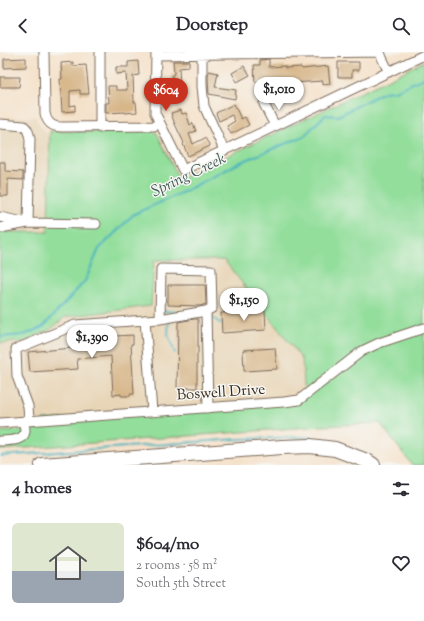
<!DOCTYPE html>
<meta charset="utf-8">
<style>
:root{--surface:#fff;--page:#f2f2f3;--text:#2b2b33;--muted:#7c7c81;--line:#e1e1e2;--accent:#c8321e}
body{margin:0;font-family:"Sorts Mill Goudy",serif;background:var(--page);color:var(--text);height:100vh;display:flex;flex-direction:column;font-size:15px;white-space:nowrap}
*{box-sizing:border-box;margin:0}
p{font-size:13px;color:var(--muted)}
.icon{flex:none;width:22px;height:22px;fill:none;stroke:currentColor;stroke-width:2;stroke-linecap:round;stroke-linejoin:round}
.map{position:relative;height:413px;overflow:hidden}
.details{display:flex;flex-direction:column;background:var(--surface);flex:1}
.details>*{flex:none}
.price{position:absolute;translate:-50% -34px;padding:0 9px;border-radius:14px;background:#fff;color:#222;font-size:13px;line-height:26px;filter:drop-shadow(0 1px 2px #0008)}
.price::after{content:'';position:absolute;left:50%;top:24px;width:12px;height:9px;margin-left:-6px;background:inherit;clip-path:polygon(0 0,100% 0,50% 100%)}
.price.current{background:var(--accent);color:#fff}
ul{padding:0;list-style:none}
li{display:flex;align-items:center;gap:12px;height:100px;padding:0 12px}
li+li{border-top:1px solid var(--line)}
li span{display:grid;place-items:center;flex:none;width:112px;height:80px;border-radius:6px;color:#555}
li>.icon{margin-inline-start:auto}
span .icon{width:48px;height:48px;fill:#fffc;stroke-width:1}
li b{font-size:17px}
h2{display:flex;justify-content:space-between;align-items:center;height:48px;padding:0 12px;font-size:17px}
header{display:flex;justify-content:space-between;align-items:center;height:52px;padding:0 12px;background:var(--surface);font-size:18px;font-weight:700}
.map>svg:first-child{display:block}
</style>
<header><svg class="icon" aria-label="back" viewBox="0 0 24 24"><path d="M15 5l-7 7 7 7"/></svg>Doorstep<svg class="icon" aria-label="search" viewBox="0 0 24 24"><circle cx="10" cy="10" r="6"/><path d="M15 15l6 6"/></svg></header>
<div class="map">
<svg width="424" height="413" viewBox="0 0 424 413">
<rect width="100%" height="100%" fill="#f6f6f2"/>
<filter id="ink" filterUnits="userSpaceOnUse"><feTurbulence type="fractalNoise" baseFrequency=".025" numOctaves="2"/><feDisplacementMap in="SourceGraphic" scale="8" xChannelSelector="R" yChannelSelector="G"/><feConvolveMatrix kernelMatrix="1 2 1 2 8 2 1 2 1" color-interpolation-filters="sRGB"/></filter>
<filter id="wash" filterUnits="userSpaceOnUse"><feTurbulence type="fractalNoise" baseFrequency=".012" numOctaves="4" result="noise"/><feDisplacementMap in="SourceGraphic" scale="16" xChannelSelector="R" yChannelSelector="G"/><feGaussianBlur stdDeviation="0.9" result="paint"/><feColorMatrix in="noise" values="0 0 0 0 0 0 0 0 0 0 0 0 0 0 0 0 0 1.4 0 .05"/><feComposite in="paint" operator="in"/></filter>
<g filter="url(#wash)">
<rect width="100%" height="100%" fill="#f5e1c9"/>
<!-- built -->
<path fill="#e8d5b7" d="M0,65H36L38,71L41,75L46,80L50,82L48,180H0Z
M154,208H224L254,244L302,307L305,343L299,348L0,371V291L24,290L51,277L65,265L151,254Z"/>
<!-- green -->
<path fill="#93de9b" stroke="#67845c" d="M424,9V413H412L380,371L323,374L0,398V380L44,376L43,368L284,350L305,343L302,307L224,208H154L151,254L65,265L51,277L24,290L0,291V180H48L50,79C68,79 86,80 104,80C118,79 145,75 157,81L179,127L399,22Z"/>
<g fill="none" stroke-linecap="round" stroke-linejoin="round">
<!-- stream -->
<path stroke="#43b1bf" stroke-width="2" d="M163,259L177,260
M209,263L221,272
M169,268L168,283L175,301
M0,285L24,283L43,275L85,229L99,197L134,162L181,141L241,110L304,84L325,63L338,64L384,40L395,39L424,26
M0,404L238,387L312,385"/>
</g>
<g id="blocks">
<!-- building -->
<path fill="#d7b689" d="M26,6V15L4,16V7Z
M269,7V15L285,14V16L301,15L302,17L328,14L330,32L323,33V29L292,31V29L275,30V29L255,30L254,13H260V8Z
M138,9L139,23L133,24L134,50H136L137,60L125,61V60L106,61V51H109L108,34H116V38H127L126,21L116,22V15H128V10Z
M173,9H189V15L179,16L180,34L173,35L172,23L174,22Z
M73,10V14L86,13L89,42H80V38L70,39V54L75,53V59L62,60L60,27H62L61,11Z
M338,10H359V18H352V25H338Z
M244,14L250,23L237,30L232,21Z
M209,19L218,21L215,35L236,38L235,47L209,42L208,26Z
M0,25H20L19,35H0Z
M234,52L241,67L245,65L249,73L231,82L227,74L235,69L232,63L219,69L216,61Z
M181,58L182,62L186,61L190,73L193,71L196,79L189,82L193,92L205,86L210,94L188,104L183,92L184,91L174,70L171,61Z
M0,110H5V119L23,120V128L8,127V144H0Z
M168,233H205L206,252L200,254L168,253Z
M265,258L266,278L222,281L221,261Z
M194,267H198V302H197V336H177L178,270Z
M133,283V292H131L134,342H130V344H121V342L113,343L111,304L77,307L78,317L30,320L28,300L72,296L71,295H76V291L79,290V286Z
M275,296L277,317L244,319L243,298Z"/>
</g>
</g>
<g filter="url(#ink)">
<use href="#blocks" fill-opacity="0" stroke="#7c6a5a" stroke-width="1"/>
<g fill="none" stroke-linecap="round" stroke-linejoin="round">
<!-- minor casing -->
<g stroke="#7c6a5a" stroke-width="11">
<path id="minor" d="M44,0L45,61C47,71 52,75 62,75L154,74L160,71
M100,0V76
M156,0L155,61L183,118L424,3
M380,0L382,6L389,20
M202,2V34L204,54L224,98
M156,3L380,0
M264,52L275,74
M0,72L24,74C28,77 29,82 30,87L28,171
M0,165L23,170
M0,176L28,171L96,172
M206,259L208,356
M145,268L152,360
M29,369L28,354L17,324L16,297L75,273L160,267L206,259L212,256L211,218L161,217L160,267
M0,371L284,350L299,348L362,299L379,291L424,276
M0,389C8,388 24,390 25,379C25,376 24,373 24,369"/>
</g>
<!-- highway casing -->
<g stroke="#7c6a5a" stroke-width="16">
<path id="highway" d="M42,413L282,395L310,394L335,397L367,409L373,413"/>
</g>
<!-- minor -->
<use href="#minor" stroke="#fff" stroke-width="9"/>
<!-- highway -->
<use href="#highway" stroke="#fff" stroke-width="14"/>
</g>
</g>
<g text-anchor="middle" dominant-baseline="central" stroke-width="3" stroke-linejoin="round" paint-order="stroke">
<!-- street labels -->
<g font-size="15" fill="#3b2a1e" stroke="#f6f6f2">
<text transform="translate(221 341) rotate(-4)">Boswell Drive</text>
</g>
<!-- water labels -->
<g font-size="16" font-style="italic" fill="#3e5956" stroke="#f6f6f2">
<text transform="translate(189 124) rotate(-26)">Spring Creek</text>
</g>
</g>
</svg>
<b class="price" style="left:279px;top:59px">$1,010</b>
<b class="price current" style="left:166px;top:60px">$604</b>
<b class="price" style="left:244px;top:270px">$1,150</b>
<b class="price" style="left:92px;top:307px">$1,390</b>
</div>
<section class="details">
<h2>4 homes<svg class="icon" aria-label="filters" viewBox="0 0 24 24"><path d="M4 7h16M4 17h16"/><circle cx="9" cy="7" r="2"/><circle cx="15" cy="17" r="2"/></svg></h2>
<ul>
<li><span style="background:linear-gradient(#dfe7d0 60%,#9aa5b1 0)"><svg class="icon" aria-label="home" viewBox="0 0 24 24"><path d="M3 11l9-7 9 7M6 9v11h12V9"/></svg></span><div><b>$604/mo</b><p>2 rooms · 58 m²</p><p>South 5th Street</p></div><svg class="icon" aria-label="heart" viewBox="0 0 24 24"><path d="M12 20l-8-8c-3-5 5-10 8-4 3-6 11-1 8 4z"/></svg></li>
</ul>
</section>
